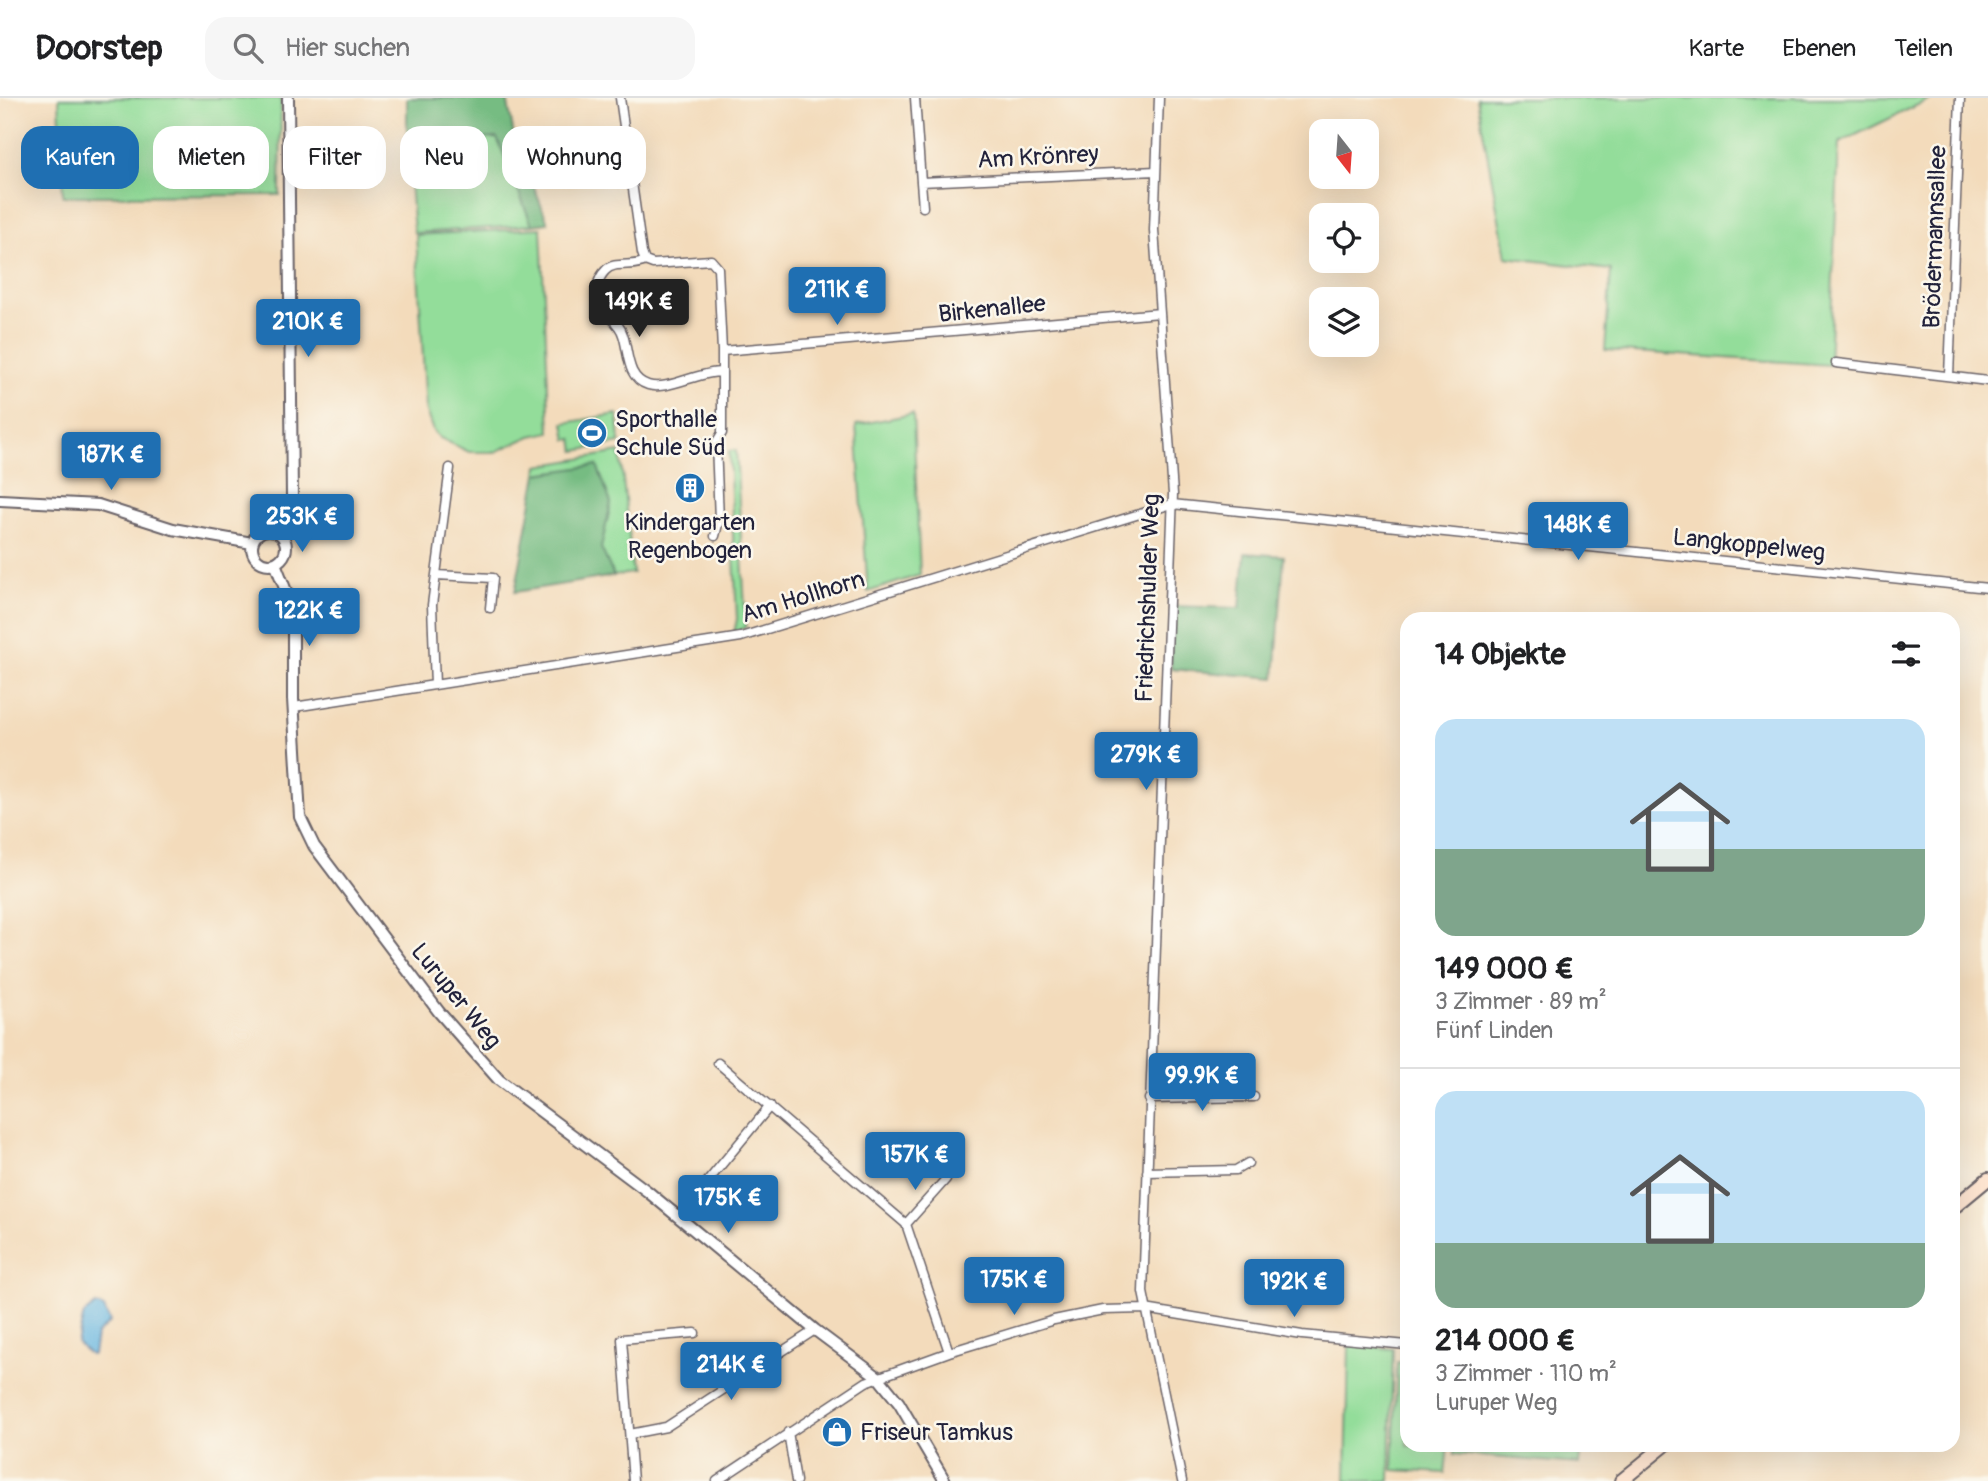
<!DOCTYPE html>
<html lang="de">
<meta charset="utf-8">
<style>
:root{--surface:#fff;--page:#f6f6f6;--text:#202124;--muted:#757577;--line:#e0e0e0;--accent:#1f6fb2}
body{margin:0;font-family:Pangolin,sans-serif;background:var(--page);color:var(--text);height:100vh;display:flex;flex-direction:column;font-size:26px;white-space:nowrap}
*{box-sizing:border-box;margin:0}
p{font-size:23px;color:var(--muted)}
.icon{flex:none;width:38px;height:38px;fill:none;stroke:currentColor;stroke-width:2;stroke-linecap:round;stroke-linejoin:round}
.map{position:relative;flex:1;overflow:hidden}
.side{position:absolute;left:1400px;top:514px;width:560px;height:840px;display:flex;flex-direction:column;background:var(--surface);border-radius:21px;box-shadow:0 7px 28px #0002}
.side>*{flex:none}
.hud{position:absolute;left:21px;top:28px;width:665px;height:63px;display:flex;gap:14px}
.needle{width:46px;rotate:163deg}
.tools{position:absolute;left:1309px;top:21px;display:grid;gap:14px}
.tools a{display:grid;place-items:center;width:70px;height:70px;border-radius:14px;background:var(--surface);box-shadow:0 7px 28px #0002;font-size:35px}
.price{position:absolute;translate:-50% -60px;padding:0 16px;border-radius:7px;background:var(--accent);color:#fff;font-size:23px;line-height:46px;filter:drop-shadow(0 2px 4px #0008)}
.price::after{content:'';position:absolute;left:50%;top:42px;width:21px;height:16px;margin-left:-10px;background:inherit;clip-path:polygon(0 0,100% 0,50% 100%)}
.price.on{background:#222;color:#fff}
ul{padding:0;list-style:none}
li{display:grid;align-content:center;gap:14px;height:371px;padding:0 35px}
li+li{border-top:2px solid var(--line)}
li span{display:grid;place-items:center;height:217px;border-radius:21px;color:#555}
li>.icon{margin-inline-start:auto}
span .icon{width:126px;height:126px;fill:#fffc;stroke-width:1}
li b{font-size:30px}
h2{display:flex;justify-content:space-between;align-items:center;height:84px;padding:0 35px;font-size:30px}
.pill{padding:0 24px;border-radius:21px;background:var(--surface);box-shadow:0 7px 28px #0002;font-size:24px;line-height:63px}
.pill.on{background:var(--accent);color:#fff}
header{display:flex;align-items:center;gap:42px;box-sizing:border-box;height:98px;padding:0 35px;background:var(--surface);border-bottom:2px solid var(--line)}
header strong{font-size:33px}
nav{display:flex;gap:38px;margin-inline-start:auto;font-size:24px}
.search{width:490px;height:63px;background:var(--page);display:flex;align-items:center;gap:18px;box-sizing:border-box;padding:0 24px;border-radius:21px;color:var(--muted);font-size:26px}
.map>svg:first-child{display:block}
</style>
<header>
<strong>Doorstep</strong>
<div class="search"><svg class="icon" aria-label="search" viewBox="0 0 24 24"><circle cx="10" cy="10" r="6"/><path d="M15 15l6 6"/></svg>Hier suchen</div>
<nav><a>Karte</a><a>Ebenen</a><a>Teilen</a></nav>
</header>
<div class="map">
<svg width="1988" height="1383" viewBox="0 0 1988 1383">
<rect width="100%" height="100%" fill="#fbf7ec"/>
<filter id="ink" filterUnits="userSpaceOnUse"><feTurbulence type="fractalNoise" baseFrequency=".0143" numOctaves="2"/><feDisplacementMap in="SourceGraphic" scale="14" xChannelSelector="R" yChannelSelector="G"/><feConvolveMatrix kernelMatrix="1 2 1 2 8 2 1 2 1" color-interpolation-filters="sRGB"/></filter>
<filter id="wash" filterUnits="userSpaceOnUse"><feTurbulence type="fractalNoise" baseFrequency=".00686" numOctaves="4" result="noise"/><feDisplacementMap in="SourceGraphic" scale="28" xChannelSelector="R" yChannelSelector="G"/><feGaussianBlur stdDeviation="1.57" result="paint"/><feColorMatrix in="noise" values="0 0 0 0 0 0 0 0 0 0 0 0 0 0 0 0 0 1.4 0 .05"/><feComposite in="paint" operator="in"/></filter>
<g filter="url(#wash)">
<rect width="100%" height="100%" fill="#f3dbbb"/>
<!-- green -->
<path fill="#93dd9a" stroke="#5a806a" stroke-width="2" d="M59,0H281L280,97L63,98Z
M1477,0H1932L1839,45L1829,267L1605,252L1611,172L1506,159Z
M498,39L532,127L414,135L407,46Z
M541,130L550,334L531,338L495,354H469L440,340L433,333L426,313L416,137Z
M618,316L620,345L575,353L573,341L567,342L564,325Z
M913,316L920,477L868,494L856,327Z
M736,352L746,529L734,535L737,521L729,353Z
M620,354L633,475L614,478L600,450L611,405L537,376L538,368Z
M1349,1246L1393,1251L1390,1383H1346Z
M1397,1264L1407,1265V1348H1448L1445,1375L1393,1372Z
M1454,1348H1581L1579,1366L1454,1356Z"/>
<!-- forest -->
<path fill="#76bc82" stroke="#4c6f5e" stroke-width="2" d="M407,0H507L514,38L548,125L532,127L497,40L407,46Z
M597,367L611,405L601,450L614,478L515,494L537,376Z
M1245,455L1284,458L1275,580L1171,571L1172,508L1240,510Z"/>
<!-- water -->
<path fill="#66b5e0" stroke="#446c8e" stroke-width="2" d="M96,1207L104,1210L110,1224L96,1237L93,1256L90,1257L77,1245L84,1216Z"/>
</g>
<g filter="url(#ink)">
<g fill="none" stroke-linecap="round" stroke-linejoin="round">
<!-- minor casing -->
<g stroke="#6b6368" stroke-width="11">
<path id="minor" d="M620,0L642,155L645,163L653,166L711,162L718,170L722,253
M915,0L921,84L1156,73
M1159,0L1154,132L1173,396L1143,1194L1182,1383
M921,84L923,109
M645,163C634,170 614,162 605,173C598,180 595,193 598,203C602,216 619,222 623,237C629,254 626,280 648,287C668,293 697,274 721,274
M1836,265L1988,283
M1949,278L1960,0
M715,438L719,422L716,345L722,335V253L1160,215
M436,477L493,480L490,510
M435,587L432,507L450,370
M294,609L741,539L1172,406L1988,490
M718,965L906,1126L949,1254
M1149,1001L1254,999
M1147,1074L1236,1072L1248,1065
M679,1118L770,1008
M906,1126L946,1081
M788,1334L796,1383
M630,1336L666,1329L815,1232
M633,1383L622,1241L695,1235
M717,1383L866,1284L949,1254L1054,1222L1103,1212L1145,1211L1302,1237L1407,1247"/>
</g>
<!-- tertiary casing -->
<g stroke="#6b6368" stroke-width="14">
<path id="tertiary" d="M0,402L98,407L173,431L252,445
M252 449a17 17 0 1 1 34 0a17 17 0 1 1-34 0Z
M282,436L290,420L292,399L288,0
M275,465L288,498L293,532V601L300,719L314,748L439,914L499,982L647,1093L815,1232L878,1279L899,1305L945,1383"/>
</g>
<!-- secondary casing -->
<g stroke="#6b6368" stroke-width="16">
<path id="secondary" d="M1953,1110L1988,1081
M1621,1383L1664,1348"/>
</g>
<!-- minor -->
<use href="#minor" stroke="#fff" stroke-width="8"/>
<!-- tertiary -->
<use href="#tertiary" stroke="#fff" stroke-width="10"/>
<!-- secondary -->
<use href="#secondary" stroke="#fde4d0" stroke-width="12"/>
</g>
</g>
<!-- icons -->
<defs>
<g id="stadium-disc" transform="scale(1.575)"><circle r="9.5" fill="#1f6fb2" stroke="#fbf7ec"/><path d="M0-5a6.5 5 0 1 0 0 10a6.5 5 0 1 0 0-10ZM-3.5-1.8h7v3.6h-7Z" fill="#fff"/></g>
<g id="building-disc" transform="scale(1.575)"><circle r="9.5" fill="#1f6fb2" stroke="#fbf7ec"/><path d="M-4-6H4V6H1V3H-1V6H-4ZM-2.5-4.3h1.7v1.8h-1.7ZM.8-4.3h1.7v1.8H.8ZM-2.5-1h1.7V.8h-1.7ZM.8-1h1.7V.8H.8Z" fill="#fff"/></g>
<g id="shop-disc" transform="scale(1.575)"><circle r="9.5" fill="#1f6fb2" stroke="#fbf7ec"/><path d="M-5-2.5h2.3a2.7 3.5 0 0 1 5.4 0H5L5.5 6h-11ZM-1.5-2.5h3a1.5 2.3 0 0 0-3 0Z" fill="#fff"/></g>
</defs>
<g fill-rule="evenodd">
<use href="#stadium-disc" x="592" y="335"/>
<use href="#building-disc" x="690" y="390"/>
<use href="#shop-disc" x="837" y="1334"/>
</g>
<g text-anchor="middle" dominant-baseline="central" stroke-width="5" stroke-linejoin="round" paint-order="stroke">
<!-- street labels -->
<g font-size="24" fill="#22223b" stroke="#fbf7ec">
<text transform="translate(1038 59) rotate(-3)">Am Krönrey</text>
<text transform="translate(1935 139) rotate(-88)">Brödermannsallee</text>
<text transform="translate(992 211) rotate(-6)">Birkenallee</text>
<text transform="translate(1749 447) rotate(6)">Langkoppelweg</text>
<text transform="translate(803 499) rotate(-17)">Am Hollhorn</text>
<text transform="translate(1148 500) rotate(-88)">Friedrichshulder Weg</text>
<text transform="translate(456 898) rotate(51)">Luruper Weg</text>
</g>
<!-- poi labels -->
<g font-size="24" fill="#22223b" stroke="#fbf7ec" text-anchor="start">
<text x="615" y="321">Sporthalle<tspan x="615" dy="28">Schule Süd</tspan></text>
<text x="690" y="424" text-anchor="middle">Kindergarten<tspan x="690" dy="28">Regenbogen</tspan></text>
<text x="860" y="1334">Friseur Tamkus</text>
</g>
</g>
</svg>
<div class="tools">
<a><svg class="needle" viewBox="-14 -14 28 28"><path d="M0-13l5 13h-10z" fill="#e53935"/><path d="M0 13l5-13h-10z" fill="#757577"/></svg></a>
<a><svg class="icon" aria-label="locate" viewBox="0 0 24 24"><circle cx="12" cy="12" r="6"/><path d="M12 2v4M12 18v4M2 12h4M18 12h4"/></svg></a>
<a><svg class="icon" aria-label="layers" viewBox="0 0 24 24"><path d="M12 4l9 5-9 5-9-5zM3 14l9 5 9-5"/></svg></a>
</div>
<b class="price" style="left:837px;top:229px">211K €</b>
<b class="price on" style="left:639px;top:241px">149K €</b>
<b class="price" style="left:308px;top:261px">210K €</b>
<b class="price" style="left:111px;top:394px">187K €</b>
<b class="price" style="left:302px;top:456px">253K €</b>
<b class="price" style="left:1578px;top:464px">148K €</b>
<b class="price" style="left:309px;top:550px">122K €</b>
<b class="price" style="left:1146px;top:694px">279K €</b>
<b class="price" style="left:1202px;top:1015px">99.9K €</b>
<b class="price" style="left:915px;top:1094px">157K €</b>
<b class="price" style="left:728px;top:1137px">175K €</b>
<b class="price" style="left:1014px;top:1219px">175K €</b>
<b class="price" style="left:1294px;top:1221px">192K €</b>
<b class="price" style="left:731px;top:1304px">214K €</b>
<div class="hud">
<a class="pill on">Kaufen</a>
<a class="pill">Mieten</a>
<a class="pill">Filter</a>
<a class="pill">Neu</a>
<a class="pill">Wohnung</a>
</div>
<section class="side">
<h2>14 Objekte<svg class="icon" aria-label="filters" viewBox="0 0 24 24"><path d="M4 7h16M4 17h16"/><circle cx="9" cy="7" r="2"/><circle cx="15" cy="17" r="2"/></svg></h2>
<ul>
<li><span style="background:linear-gradient(#bfe0f5 60%,#7fa58c 0)"><svg class="icon" aria-label="home" viewBox="0 0 24 24"><path d="M3 11l9-7 9 7M6 9v11h12V9"/></svg></span><div><b>149 000 €</b><p>3 Zimmer · 89 m²</p><p>Fünf Linden</p></div></li>
<li><span style="background:linear-gradient(#bfe0f5 70%,#7fa58c 0)"><svg class="icon" aria-label="home" viewBox="0 0 24 24"><path d="M3 11l9-7 9 7M6 9v11h12V9"/></svg></span><div><b>214 000 €</b><p>3 Zimmer · 110 m²</p><p>Luruper Weg</p></div></li>
</ul>
</section>
</div>
